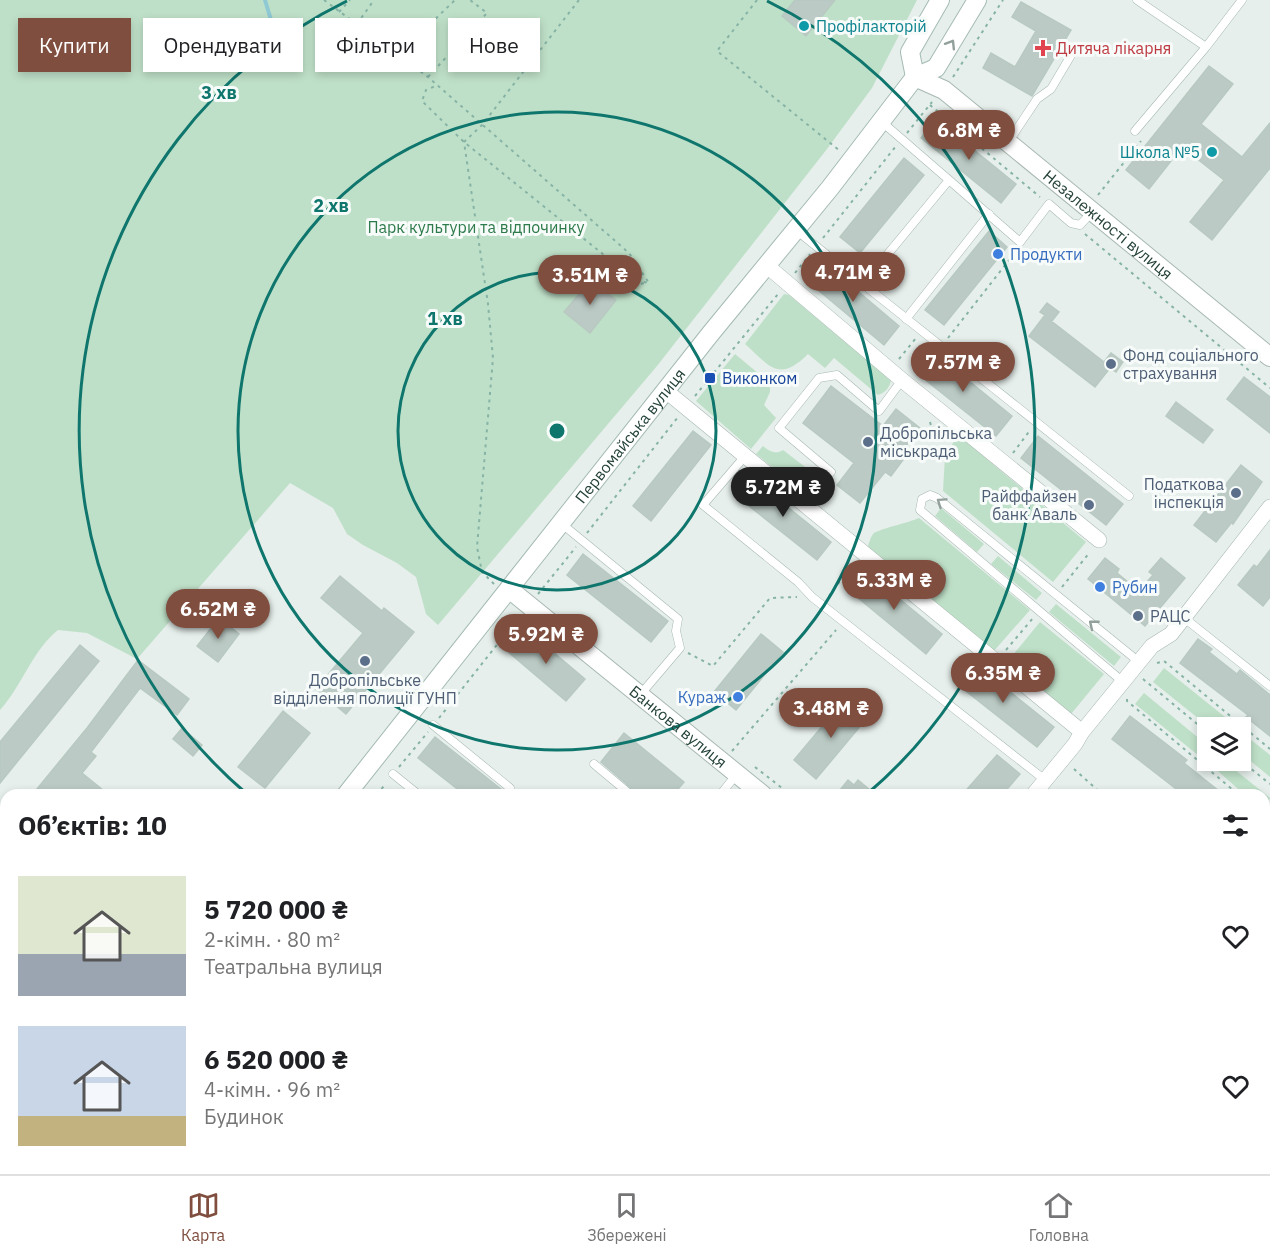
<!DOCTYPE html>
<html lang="uk">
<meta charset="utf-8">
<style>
:root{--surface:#fff;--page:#f2f2f2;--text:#202124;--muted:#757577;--line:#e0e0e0;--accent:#7f4e3f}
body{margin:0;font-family:"IBM Plex Sans",sans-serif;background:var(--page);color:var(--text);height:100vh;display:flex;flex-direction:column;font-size:22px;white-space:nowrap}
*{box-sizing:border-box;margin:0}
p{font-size:20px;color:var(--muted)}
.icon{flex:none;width:33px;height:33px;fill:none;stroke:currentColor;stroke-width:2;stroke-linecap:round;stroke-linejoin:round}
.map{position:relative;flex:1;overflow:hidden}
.sheet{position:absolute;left:0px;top:789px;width:1270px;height:386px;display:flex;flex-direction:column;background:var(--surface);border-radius:18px 18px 0 0;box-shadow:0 3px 9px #0003}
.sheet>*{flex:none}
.top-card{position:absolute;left:18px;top:18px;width:600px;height:54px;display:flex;gap:12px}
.fabs{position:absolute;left:1197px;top:717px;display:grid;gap:12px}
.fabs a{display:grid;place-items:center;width:54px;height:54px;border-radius:0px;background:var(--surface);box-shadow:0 3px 9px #0003;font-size:30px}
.price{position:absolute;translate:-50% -51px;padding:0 14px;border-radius:21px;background:var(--accent);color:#fff;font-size:20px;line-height:39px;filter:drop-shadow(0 2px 3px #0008)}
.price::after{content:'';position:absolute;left:50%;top:36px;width:18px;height:14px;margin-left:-9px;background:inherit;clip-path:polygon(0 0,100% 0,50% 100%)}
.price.active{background:#222;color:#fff}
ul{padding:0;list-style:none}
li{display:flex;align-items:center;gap:18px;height:150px;padding:0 18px}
li span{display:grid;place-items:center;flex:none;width:168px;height:120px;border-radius:0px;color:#555}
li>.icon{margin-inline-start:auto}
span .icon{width:72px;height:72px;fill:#fffc;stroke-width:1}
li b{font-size:26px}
h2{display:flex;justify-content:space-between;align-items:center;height:72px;padding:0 18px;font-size:26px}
.tag{padding:0 21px;border-radius:0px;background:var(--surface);box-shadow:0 3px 9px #0003;font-size:21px;line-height:54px}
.tag.active{background:var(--accent);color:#fff}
.dock{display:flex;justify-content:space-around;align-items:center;height:84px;border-top:2px solid var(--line);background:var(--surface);font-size:16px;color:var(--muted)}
.dock a{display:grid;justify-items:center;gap:3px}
.dock .active{color:var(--accent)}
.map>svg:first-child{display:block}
</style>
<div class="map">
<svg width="1270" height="1174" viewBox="0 0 1270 1174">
<rect width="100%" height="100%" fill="#e6efeb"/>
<!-- green -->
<path fill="#bfe0c8" d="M0,0H917L872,88L827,149L657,366L438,625L426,614L416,577L397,563L363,545L347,534L333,508L290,483L137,659L87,633L58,630C32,651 22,686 0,710Z
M784,294L789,295L891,380C890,387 885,393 878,395L834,358L825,368L808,354C778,384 769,365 745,344Z
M735,354L770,383V392L764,405L776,418L751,449L696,401Z
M958,435L1086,542L1053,582L943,491L945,456Z
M763,446C769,451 776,455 783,450L813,473L815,476L814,484L807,492L800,489L756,454Z
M941,508L984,544L977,552L935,516Z
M919,518L1030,610L993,652L867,548C869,544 870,538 873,534C875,530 911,522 919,518Z
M998,556L1042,593L1036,600L991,564Z
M1056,604L1121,657L1114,666L1049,612Z
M1040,622L1104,674L1071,714L1008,661Z
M1164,668L1235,725L1233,727H1209L1153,682Z
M1144,693L1207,745V755L1204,760L1135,704Z
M1240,731L1270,755V777L1241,753Z
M1214,761H1224L1270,798L1265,807L1264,795H1245L1211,765Z
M0,831L6,836V1163L0,1170Z"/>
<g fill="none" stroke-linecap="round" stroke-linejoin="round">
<!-- stream -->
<path stroke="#8ec9d4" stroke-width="4" d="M265,0L271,20"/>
</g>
<!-- building -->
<path fill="#bbcac4" stroke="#b8c9c2" stroke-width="1.5" d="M795,0H835L806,36L782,16Z
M1021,2L1071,30L1032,96L983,68L991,53L1015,67L1036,31L1012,17Z
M1209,66L1233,84L1201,124L1242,157L1270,123V168L1212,240L1190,222L1224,180L1182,147L1149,189L1126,170Z
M936,119L1016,184L1001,203L921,138Z
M904,158L924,175L860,253L840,237Z
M989,231L1007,247L944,325L925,310Z
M822,261L899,326L884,345L806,280Z
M591,280L616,300L590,333L564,312Z
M1047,303L1059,312L1052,321L1050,320L1104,362L1111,353L1123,362L1116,372L1110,368L1095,387L1029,336L1045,315L1040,312Z
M931,350L1012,416L996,436L914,371Z
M1244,377L1270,397V433L1227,399Z
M831,386L883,426L896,409L920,428L898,456L903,460L891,476L885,472L860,503L837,485L854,463L803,423Z
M1176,402L1213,430L1203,443L1166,416Z
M693,431L711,445L651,521L633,506Z
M1038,436L1123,504L1106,525L1021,458Z
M1241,465L1262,482L1233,524L1232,522L1216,542L1194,525Z
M749,476L831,542L817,560L734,494Z
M1270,550V597L1263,606L1238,585L1254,565L1257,567Z
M583,554L668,621L651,642L567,575Z
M1105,558L1119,569L1117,573L1139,591L1153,575L1149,572L1161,558L1185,578L1145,626L1088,579Z
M862,568L942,634L926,654L846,588Z
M340,576L382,611L384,608L414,632L346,714L316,689L363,633L321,598Z
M219,618L239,634L218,662L197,646Z
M526,629L585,679L566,701L507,651Z
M761,634L783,652L736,710L714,692Z
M1198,639L1212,649L1209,652L1237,674L1240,670L1270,695V736L1246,717L1248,715L1180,663Z
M80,645L99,661L0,783V742Z
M138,660L189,699L177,715L140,688L91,752L96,756L82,773L109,795H32L87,728Z
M970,660L1054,727L1037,747L953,681Z
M845,699L867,718L816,779L794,760Z
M283,711L310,733L265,788L238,767Z
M1130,716L1187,760L1184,763L1224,795H1184L1112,739Z
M182,728L202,745L193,756L173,739Z
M624,733L684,782L673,795H639L601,762Z
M435,737L506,793L509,795H465L418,758Z
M997,755L1020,774L1002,795H962Z
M848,780L854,785L858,780L869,789L865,794L866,795H836Z"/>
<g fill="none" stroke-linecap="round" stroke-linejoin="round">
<!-- service casing -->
<g stroke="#a8b8b2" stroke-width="9">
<path id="service" d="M1137,0L1206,47
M882,122L949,180
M1135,131L1206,47L1242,0
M1009,141L1037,99L1051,89L1070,57
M796,230L863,284L949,180L1020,242L1049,204L1071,223L1080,225L1092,212
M863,284L1129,496
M906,319L989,214
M746,455L703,505L798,582L812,597L1045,780
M805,505L831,472L779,428L819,378L837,375L879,411L902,380
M562,524L678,619L676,631L680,648L640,695
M1183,617L1270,686
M1122,681L920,510L922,499L930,495L937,498L1138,661
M433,725L510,788
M594,764L631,795
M393,774L419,795
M720,795L736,775
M1264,1018L1270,1021
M1264,1087L1270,1091
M175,1168L182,1174
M267,1168L274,1174
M797,1168L804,1174
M379,1174L384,1168
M775,1174L779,1168"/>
</g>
<!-- minor casing -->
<g stroke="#a8b8b2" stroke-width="16">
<path id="minor" d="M766,265L902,380L1099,540
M666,391L1082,732
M1033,795L1075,744L1082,732L1152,646L1171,634L1270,507"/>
</g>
<!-- tertiary casing -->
<g stroke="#a8b8b2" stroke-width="20">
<g id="tertiary">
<path id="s1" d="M915,77L944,90L1270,357"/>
<path id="s2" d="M509,589L763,795"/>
<path d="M675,1168L682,1174"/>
<path d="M1223,1168L1230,1174"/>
</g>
</g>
<!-- secondary casing -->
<g stroke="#a4bbb3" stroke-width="20">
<g id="secondary">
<path d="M915,77L910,52L940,0"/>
<path id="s3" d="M346,795L711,333L830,188L915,77L936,68L977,0"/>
<path d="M40,1174L44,1168"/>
</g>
</g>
<!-- path -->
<path stroke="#86b3a5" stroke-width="2" stroke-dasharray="3 4.5" stroke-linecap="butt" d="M324,0L428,77L629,253L649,283L635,280L464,142L422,101L426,90L438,85
M757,0L717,51L840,151
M339,12L350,0
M357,24L374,0
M398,55L455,0
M428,77L487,13L470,0
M953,77L1003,0
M930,105L1040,197
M907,133L932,102
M1098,195L1141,141
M1085,234L1270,388
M823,238L896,146
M795,273L810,254
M604,290L646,283
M604,290L622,269
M948,338L1017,250
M899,359L916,338
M695,396L778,294
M930,422L933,433
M1013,453L1031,429
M587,533L678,417
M494,584L482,572L477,547L493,358L488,304L464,142L482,125L579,0
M1062,587L1090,552
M538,594L576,547
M829,596L854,562
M1006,650L1033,618
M688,653L713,666L770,598L797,597
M1157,663L1164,661L1270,749
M1143,679L1208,733
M1127,699V701L1239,795
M439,718L519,617
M732,751L836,630
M1240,760L1270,784
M399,767L428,732
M755,767L791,795
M1074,769L1103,795
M377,795L386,783
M1264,816L1270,821
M1264,894L1270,898
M649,1168L656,1174
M700,1168L707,1174
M1245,1168L1252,1174
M73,1174L77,1168"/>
<!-- service -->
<use href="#service" stroke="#fff" stroke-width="8"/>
<!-- minor -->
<use href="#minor" stroke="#fff" stroke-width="15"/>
<!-- tertiary -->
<use href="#tertiary" stroke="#fff" stroke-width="18"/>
<!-- secondary -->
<use href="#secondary" stroke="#fff" stroke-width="18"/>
</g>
<!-- one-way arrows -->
<defs><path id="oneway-chevron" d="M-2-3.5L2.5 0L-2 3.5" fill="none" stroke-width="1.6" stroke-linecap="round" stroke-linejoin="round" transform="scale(1.5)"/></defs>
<g stroke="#92a09c">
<use href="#oneway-chevron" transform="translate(951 44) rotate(-58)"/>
<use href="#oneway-chevron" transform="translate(941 502) rotate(-146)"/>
<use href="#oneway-chevron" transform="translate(1093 624) rotate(-141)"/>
</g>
<!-- distance rings -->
<g fill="none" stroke="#0f766e" stroke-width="3">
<circle cx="557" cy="431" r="159"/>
<circle cx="557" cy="431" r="319"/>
<path d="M247 794A478 478 0 0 1 347 1M767 1A478 478 0 0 1 867 794"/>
</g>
<!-- markers -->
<g fill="#0f9aa8" stroke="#f7fbf9" stroke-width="2">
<circle cx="804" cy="26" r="6"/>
<circle cx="1212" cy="152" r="6"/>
</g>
<path fill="#e0444e" stroke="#f7fbf9" stroke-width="2" d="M1040 39h6v6h6v6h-6v6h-6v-6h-6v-6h6z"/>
<g fill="#3f7fe0" stroke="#f7fbf9" stroke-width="2">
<circle cx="998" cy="254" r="6"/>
<circle cx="1100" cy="587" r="6"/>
<circle cx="738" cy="697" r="6"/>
</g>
<g fill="#5c6f8a" stroke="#f7fbf9" stroke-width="2">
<circle cx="1111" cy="364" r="6"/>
<circle cx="868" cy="442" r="6"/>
<circle cx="1236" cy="493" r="6"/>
<circle cx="1089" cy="505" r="6"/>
<circle cx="1138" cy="616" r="6"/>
<circle cx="365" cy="661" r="6"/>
</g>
<rect fill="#1a4fb4" stroke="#f7fbf9" stroke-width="2" x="704" y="372" width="12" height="12" rx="3"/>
<g text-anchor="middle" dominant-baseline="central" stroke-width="6" stroke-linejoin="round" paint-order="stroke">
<!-- culture labels -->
<g font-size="16" fill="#0d838f" stroke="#f7fbf9" text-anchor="start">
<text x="816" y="26">Профілакторій</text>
<text x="1200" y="152" text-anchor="end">Школа №5</text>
</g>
<!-- health labels -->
<g font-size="16" fill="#be3a42" stroke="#f7fbf9" text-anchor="start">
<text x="1056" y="48">Дитяча лікарня</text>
</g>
<!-- street labels -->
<g font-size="16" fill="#24423a" stroke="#f7fbf9">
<text stroke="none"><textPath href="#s1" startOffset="244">Незалежності вулиця</textPath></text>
<text stroke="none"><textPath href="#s3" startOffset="458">Первомайська вулиця</textPath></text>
<text stroke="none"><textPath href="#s2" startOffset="218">Банкова вулиця</textPath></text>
</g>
<!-- park labels -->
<g font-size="16" fill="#2d7a4b" stroke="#f7fbf9">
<text x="476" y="227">Парк культури та відпочинку</text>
</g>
<!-- shop labels -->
<g font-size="16" fill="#366cbe" stroke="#f7fbf9" text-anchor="start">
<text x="1010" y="254">Продукти</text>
<text x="1112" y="587">Рубин</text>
<text x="726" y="697" text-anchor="end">Кураж</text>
</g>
<!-- service labels -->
<g font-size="16" fill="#4e5e75" stroke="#f7fbf9" text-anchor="start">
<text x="1123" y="355">Фонд соціального<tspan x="1123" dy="18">страхування</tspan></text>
<text x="880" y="433">Добропільська<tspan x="880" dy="18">міськрада</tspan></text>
<text x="1224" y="484" text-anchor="end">Податкова<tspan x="1224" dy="18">інспекція</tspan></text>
<text x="1077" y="496" text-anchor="end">Райффайзен<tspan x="1077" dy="18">банк Аваль</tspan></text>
<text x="1150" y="616">РАЦС</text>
<text x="365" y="680" text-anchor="middle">Добропільське<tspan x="365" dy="18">відділення полиції ГУНП</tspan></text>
</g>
<!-- transit labels -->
<g font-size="16" fill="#164399" stroke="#f7fbf9" text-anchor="start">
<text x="722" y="378">Виконком</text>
</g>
</g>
<circle cx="557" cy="431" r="9" fill="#0f766e" stroke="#f7fbf9" stroke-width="3"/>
<g font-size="18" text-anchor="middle" font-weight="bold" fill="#0f766e" stroke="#f7fbf9" stroke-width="6" stroke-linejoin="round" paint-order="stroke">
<text x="219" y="99">3 хв</text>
<text x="331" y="212">2 хв</text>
<text x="445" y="325">1 хв</text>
</g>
</svg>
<div class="fabs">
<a><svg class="icon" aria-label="layers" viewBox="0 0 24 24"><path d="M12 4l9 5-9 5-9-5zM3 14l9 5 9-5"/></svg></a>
</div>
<b class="price" style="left:969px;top:161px">6.8M ₴</b>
<b class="price" style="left:853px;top:303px">4.71M ₴</b>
<b class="price" style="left:590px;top:306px">3.51M ₴</b>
<b class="price" style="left:963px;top:393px">7.57M ₴</b>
<b class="price active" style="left:783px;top:518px">5.72M ₴</b>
<b class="price" style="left:894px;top:611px">5.33M ₴</b>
<b class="price" style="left:218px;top:640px">6.52M ₴</b>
<b class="price" style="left:546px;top:665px">5.92M ₴</b>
<b class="price" style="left:1003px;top:704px">6.35M ₴</b>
<b class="price" style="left:831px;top:739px">3.48M ₴</b>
<div class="top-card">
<a class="tag active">Купити</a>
<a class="tag">Орендувати</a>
<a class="tag">Фільтри</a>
<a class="tag">Нове</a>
</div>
<section class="sheet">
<h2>Об’єктів: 10<svg class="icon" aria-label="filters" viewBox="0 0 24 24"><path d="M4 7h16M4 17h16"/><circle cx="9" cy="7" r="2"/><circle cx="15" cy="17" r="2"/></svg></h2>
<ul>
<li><span style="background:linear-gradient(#dfe7d0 65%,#9aa5b1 0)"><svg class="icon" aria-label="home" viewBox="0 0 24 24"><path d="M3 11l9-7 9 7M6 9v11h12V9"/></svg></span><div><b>5 720 000 ₴</b><p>2-кімн. · 80 m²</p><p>Театральна вулиця</p></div><svg class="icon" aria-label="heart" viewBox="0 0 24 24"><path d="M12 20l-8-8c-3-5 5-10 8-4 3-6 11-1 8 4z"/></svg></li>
<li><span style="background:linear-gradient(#c9d6e8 75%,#c2b280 0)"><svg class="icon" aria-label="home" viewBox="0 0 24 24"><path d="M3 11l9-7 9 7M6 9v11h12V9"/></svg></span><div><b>6 520 000 ₴</b><p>4-кімн. · 96 m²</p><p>Будинок</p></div><svg class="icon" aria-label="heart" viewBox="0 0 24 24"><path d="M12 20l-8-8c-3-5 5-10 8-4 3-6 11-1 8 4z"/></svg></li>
</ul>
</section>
</div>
<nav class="dock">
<a class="active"><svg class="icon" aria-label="map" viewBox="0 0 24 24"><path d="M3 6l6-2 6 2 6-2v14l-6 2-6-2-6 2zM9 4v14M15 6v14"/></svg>Карта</a>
<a><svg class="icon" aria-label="saved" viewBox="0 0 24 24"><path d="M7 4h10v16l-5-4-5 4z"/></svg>Збережені</a>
<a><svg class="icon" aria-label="home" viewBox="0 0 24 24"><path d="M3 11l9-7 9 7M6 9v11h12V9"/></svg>Головна</a>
</nav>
